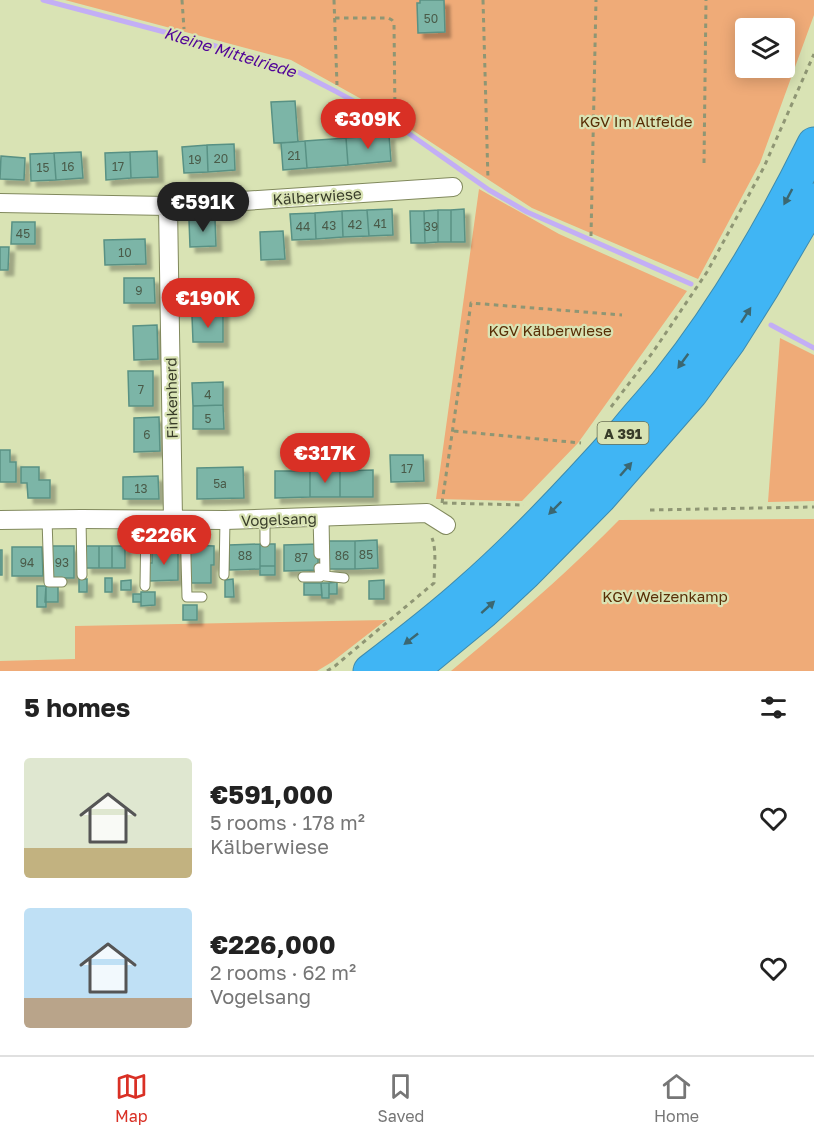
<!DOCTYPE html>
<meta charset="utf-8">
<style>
:root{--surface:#fff;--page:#f6f6f6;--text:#222;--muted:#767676;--line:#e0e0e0;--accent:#d93025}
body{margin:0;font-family:"Golos Text",sans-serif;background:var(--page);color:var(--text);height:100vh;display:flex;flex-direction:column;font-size:22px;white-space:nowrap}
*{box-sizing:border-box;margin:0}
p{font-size:20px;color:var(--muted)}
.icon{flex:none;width:33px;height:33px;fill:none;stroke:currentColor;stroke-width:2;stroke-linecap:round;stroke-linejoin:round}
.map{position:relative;height:671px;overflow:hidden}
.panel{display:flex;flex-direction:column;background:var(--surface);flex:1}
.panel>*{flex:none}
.controls{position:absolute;left:735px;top:18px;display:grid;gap:12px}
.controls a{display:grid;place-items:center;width:60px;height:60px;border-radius:6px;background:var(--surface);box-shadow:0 3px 15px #0003;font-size:30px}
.price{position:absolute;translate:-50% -51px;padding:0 14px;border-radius:21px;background:var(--accent);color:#fff;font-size:20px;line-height:39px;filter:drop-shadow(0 2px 3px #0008)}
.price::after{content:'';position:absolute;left:50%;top:36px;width:18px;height:14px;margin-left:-9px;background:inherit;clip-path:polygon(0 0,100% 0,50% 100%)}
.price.active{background:#222;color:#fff}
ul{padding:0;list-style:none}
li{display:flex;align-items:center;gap:18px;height:150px;padding:0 24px}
li span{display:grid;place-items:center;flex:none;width:168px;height:120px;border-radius:6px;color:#555}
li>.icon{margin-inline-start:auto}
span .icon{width:72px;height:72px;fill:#fffc;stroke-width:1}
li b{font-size:26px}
h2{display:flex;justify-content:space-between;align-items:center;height:72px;padding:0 24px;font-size:26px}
.menu{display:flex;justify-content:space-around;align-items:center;height:84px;border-top:2px solid var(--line);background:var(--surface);font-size:16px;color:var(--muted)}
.menu a{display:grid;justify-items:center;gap:3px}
.menu .active{color:var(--accent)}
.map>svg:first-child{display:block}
</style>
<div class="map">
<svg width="814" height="671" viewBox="0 0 814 671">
<defs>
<filter id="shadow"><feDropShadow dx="5.5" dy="5.5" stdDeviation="1.5" flood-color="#0004"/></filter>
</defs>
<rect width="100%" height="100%" fill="#d9e3b4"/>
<!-- green -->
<path fill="#efab78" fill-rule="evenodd" d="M65,0H814V15L760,163L698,279L532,208L383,111L291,60ZM746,28H784V68H746Z
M479,189L559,234L687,291L578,443L522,501L436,499Z
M780,338L814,355V501L768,502Z
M814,519V671H451C509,623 566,574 619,520Z
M386,620L332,662L317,671H0V661L75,659V626Z"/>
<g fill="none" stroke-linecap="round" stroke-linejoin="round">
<!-- stream -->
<path stroke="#c3aef5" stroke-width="5" d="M43,0L191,39L264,60L300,73L335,91L394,123L489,190L527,212L691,284
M771,325L814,348"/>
</g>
<!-- building -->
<path fill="#7cb5a7" stroke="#599184" stroke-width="1.5" filter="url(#shadow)" d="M420,0H444L445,32L418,33L417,3H420Z
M295,101L298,142L274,143L271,102Z
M389,135L391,161L348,165L346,138Z
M346,138L348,165L307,168L305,141Z
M305,141L307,168L283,170L281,143Z
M234,144L235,170L208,172L207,145Z
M207,145L208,172L184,173L182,147Z
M157,151L158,177L131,178L130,152Z
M81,152L83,178L56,180L54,153Z
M130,152L131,178L106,180L105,153Z
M54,153L56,180L31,181L30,154Z
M1,156L25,158L24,180L0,179Z
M392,209L393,235L369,236L367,210Z
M464,209L465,242H451V210Z
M367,210L369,236L343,237L342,211Z
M438,210V242L425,243L424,211Z
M438,210H451V242H438Z
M342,211L343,237L316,239L315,213Z
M410,211H424L425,243H411Z
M315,213L316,239L292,240L290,214Z
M215,219L216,246L190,247L189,220Z
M12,222H35V244H11Z
M283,231L285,259L261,260L260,232Z
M145,239L146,264L105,265L104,240Z
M0,247H9L8,270H0Z
M124,278H154L155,303H124Z
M192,291H223V316H192Z
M192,316H223V342H193Z
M157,325L158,359L134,360L133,326Z
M128,371H153V406H129Z
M223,382V405L193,406L192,383Z
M223,405L224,429H193V406Z
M159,417L160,451L134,452V418Z
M0,450H10V462H16V482H0Z
M390,455H423L424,481L391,482Z
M21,467H39V480H50V498H28L27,483H21Z
M243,467L244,498L197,499V468Z
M373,470V497H340V471Z
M275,471H310V497L275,498Z
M310,471H340V497H310Z
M158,476L159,499H123V477Z
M377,540L378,568L355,569V541Z
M328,541H355V569H329Z
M260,544V569L229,570V545Z
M260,544H275V566H260Z
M318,544V570L284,571V545Z
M189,545L214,546V565H211V583H189Z
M51,546H74V578H51Z
M86,546H99V568H86Z
M99,546H112V568H99Z
M112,546H125V568H112Z
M12,547H42L43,576H12Z
M163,549H178V580L149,581V563H152V551H163Z
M0,550H2V575H0Z
M260,566H275V575H260Z
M105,578H112V592H105Z
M79,579H87V592H79Z
M233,579L234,597H225V580Z
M131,580V590H121V581Z
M384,580V599H369V581Z
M337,582V594H329V583Z
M304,583H321L322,595H304Z
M321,583H329V598H322Z
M37,586H46V607H37Z
M46,586H58V602H45Z
M141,592H155V605L141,606Z
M133,594H141V602H133Z
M183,605H197V620H183Z"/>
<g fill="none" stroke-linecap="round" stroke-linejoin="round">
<!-- lane casing -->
<g stroke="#81895d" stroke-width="11">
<path id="lane" d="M318,517L319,554
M324,517L325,576L344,578
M47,519L49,582H62
M81,519L82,575
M185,519L187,597H202
M265,519V542
M224,575L225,520
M303,577H320L319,568
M145,586L146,519"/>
</g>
<!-- street casing -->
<g stroke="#81895d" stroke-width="20">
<path id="street" d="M0,203L168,206L453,187
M168,206L173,519
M0,520L81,519L225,520L427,513L446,525"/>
</g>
<!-- highway casing -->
<g stroke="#3e8bad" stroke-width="35">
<path id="highway" d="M370,671C404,645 438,619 469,591C525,542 576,487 625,432C639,414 655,398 669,380C727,307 773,227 814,144
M411,671L484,611L524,574L600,497L691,393L729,341L763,287L814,200"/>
</g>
<!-- path -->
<path stroke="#8f9674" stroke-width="3" stroke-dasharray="4.5 4.5" stroke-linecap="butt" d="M182,0L184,29
M334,0L337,85
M483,0L488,180
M335,18H388L392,20L394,23L395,115
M704,163L706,0
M591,236L596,0
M611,407L653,352L707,272L764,167L814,54
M454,431L581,443
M442,503L471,303L622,315
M443,503L524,505
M650,510L814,507
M327,671L335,666L434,583C434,569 437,551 432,538"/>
<!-- lane -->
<use href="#lane" stroke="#fff" stroke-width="9"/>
<!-- street -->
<use href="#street" stroke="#fff" stroke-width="18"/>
<!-- highway -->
<use href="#highway" stroke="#40b5f4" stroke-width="33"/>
</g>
<!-- one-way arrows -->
<defs><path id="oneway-solid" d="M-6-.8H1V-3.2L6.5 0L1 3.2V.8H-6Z" transform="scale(1.5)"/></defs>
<g fill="#3b6771">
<use href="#oneway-solid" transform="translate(788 197) rotate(118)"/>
<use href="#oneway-solid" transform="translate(746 315) rotate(-57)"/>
<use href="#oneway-solid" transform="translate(683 361) rotate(126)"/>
<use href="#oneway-solid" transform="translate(626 469) rotate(-49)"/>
<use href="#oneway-solid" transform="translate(555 508) rotate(135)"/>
<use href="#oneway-solid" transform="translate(488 607) rotate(-42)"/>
<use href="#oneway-solid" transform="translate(411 639) rotate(142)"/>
</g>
<g text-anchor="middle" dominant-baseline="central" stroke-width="4.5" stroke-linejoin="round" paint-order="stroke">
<!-- number labels -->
<g font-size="12" fill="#4a5b49">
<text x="431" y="18">50</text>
<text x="294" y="155">21</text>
<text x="221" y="158">20</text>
<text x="195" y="159">19</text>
<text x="68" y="166">16</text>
<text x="118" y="166">17</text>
<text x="43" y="167">15</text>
<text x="380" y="223">41</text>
<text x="355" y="224">42</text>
<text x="329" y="225">43</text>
<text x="303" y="226">44</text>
<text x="431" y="226">39</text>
<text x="23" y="233">45</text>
<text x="125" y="252">10</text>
<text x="139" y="290">9</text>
<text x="141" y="389">7</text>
<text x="208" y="394">4</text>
<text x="208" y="418">5</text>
<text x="147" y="434">6</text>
<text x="407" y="468">17</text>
<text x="220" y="483">5a</text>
<text x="141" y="488">13</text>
<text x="366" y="554">85</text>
<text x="245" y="555">88</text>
<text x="342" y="555">86</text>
<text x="301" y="557">87</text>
<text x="27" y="562">94</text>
<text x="62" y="562">93</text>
</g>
<!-- shield labels -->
<rect fill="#d9e3b4" stroke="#696f53" stroke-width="1.5" x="597.5" y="422" width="51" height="22" rx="4.5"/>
<g font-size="14" font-weight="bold" fill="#393d2a">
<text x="623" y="433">A 391</text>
</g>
<!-- park labels -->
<g font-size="15" fill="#582e06" stroke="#d9e3b4">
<text x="636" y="121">KGV Im Altfelde</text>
<text x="550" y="330">KGV Kälberwiese</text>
<text x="665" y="596">KGV Weizenkamp</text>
</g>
<!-- street labels -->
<g font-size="15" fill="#393d2a" stroke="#d9e3b4">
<text transform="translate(317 196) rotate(-4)">Kälberwiese</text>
<text transform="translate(171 398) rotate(-91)">Finkenherd</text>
<text transform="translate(279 519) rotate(-2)">Vogelsang</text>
</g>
<!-- water labels -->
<g font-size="16" font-style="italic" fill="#500398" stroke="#d9e3b4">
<text transform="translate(230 52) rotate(17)">Kleine Mittelriede</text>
</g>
</g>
</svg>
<div class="controls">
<a><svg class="icon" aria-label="layers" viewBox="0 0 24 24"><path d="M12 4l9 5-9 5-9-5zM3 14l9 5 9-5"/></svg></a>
</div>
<b class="price" style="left:368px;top:150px">€309K</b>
<b class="price active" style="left:203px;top:233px">€591K</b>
<b class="price" style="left:208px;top:329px">€190K</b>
<b class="price" style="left:325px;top:484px">€317K</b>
<b class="price" style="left:164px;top:566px">€226K</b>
</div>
<section class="panel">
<h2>5 homes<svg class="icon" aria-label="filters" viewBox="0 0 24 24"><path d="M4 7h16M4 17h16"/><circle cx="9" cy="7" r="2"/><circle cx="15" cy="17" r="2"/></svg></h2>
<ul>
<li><span style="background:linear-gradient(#dfe7d0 75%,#c2b280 0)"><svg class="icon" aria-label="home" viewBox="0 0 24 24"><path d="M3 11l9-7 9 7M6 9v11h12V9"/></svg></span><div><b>€591,000</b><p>5 rooms · 178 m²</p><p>Kälberwiese</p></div><svg class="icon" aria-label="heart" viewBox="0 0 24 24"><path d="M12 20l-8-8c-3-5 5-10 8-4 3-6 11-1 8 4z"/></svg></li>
<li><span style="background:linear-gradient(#bfe0f5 75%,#b9a48a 0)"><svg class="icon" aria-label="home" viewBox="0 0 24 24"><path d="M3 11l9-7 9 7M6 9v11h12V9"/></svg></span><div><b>€226,000</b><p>2 rooms · 62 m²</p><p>Vogelsang</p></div><svg class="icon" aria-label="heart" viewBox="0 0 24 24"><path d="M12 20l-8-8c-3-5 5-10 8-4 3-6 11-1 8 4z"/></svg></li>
</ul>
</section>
<nav class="menu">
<a class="active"><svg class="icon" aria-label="map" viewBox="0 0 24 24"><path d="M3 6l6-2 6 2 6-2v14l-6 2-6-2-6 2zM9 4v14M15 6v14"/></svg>Map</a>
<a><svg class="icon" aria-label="saved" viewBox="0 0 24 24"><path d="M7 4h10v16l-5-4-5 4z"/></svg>Saved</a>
<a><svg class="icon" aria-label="home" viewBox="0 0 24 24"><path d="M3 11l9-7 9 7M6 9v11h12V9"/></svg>Home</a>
</nav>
